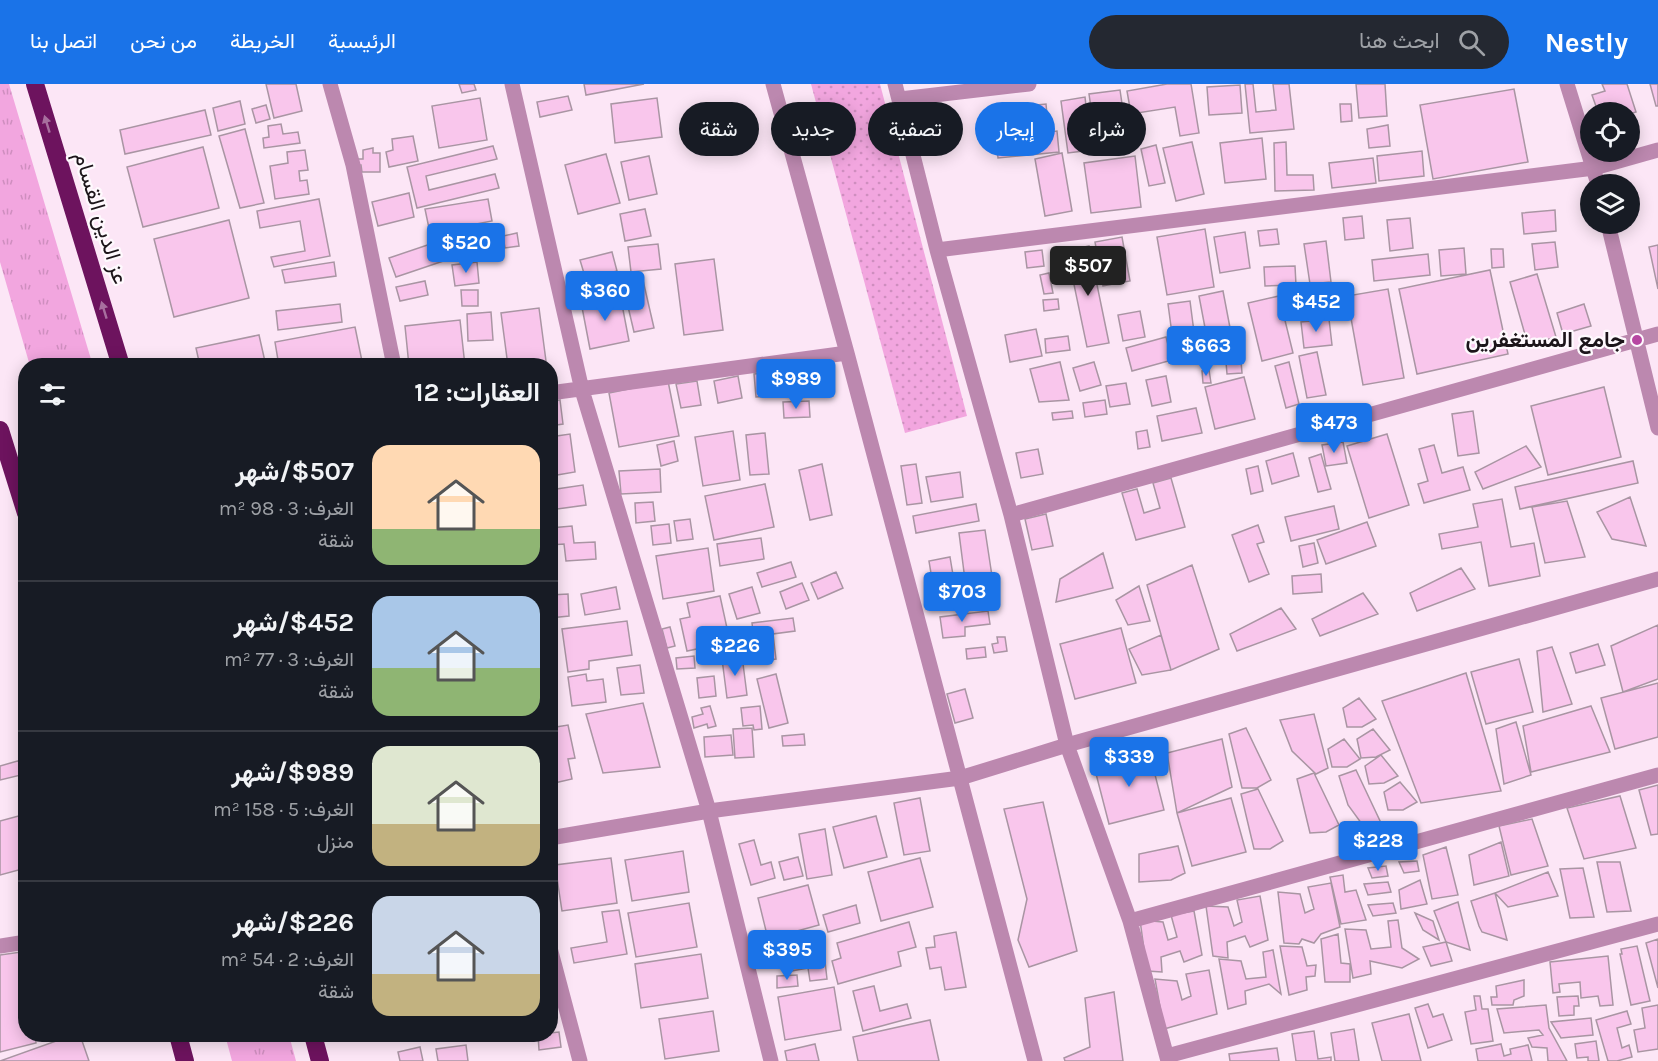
<!DOCTYPE html>
<html lang="ar">
<meta charset="utf-8">
<style>
:root{--surface:#171b24;--page:#242831;--text:#f1f3f6;--muted:#9ea1a6;--line:#363941;--accent:#1a73e8}
body{margin:0;font-family:Karla,Vazirmatn,sans-serif;background:var(--page);color:var(--text);direction:rtl;height:100vh;display:flex;flex-direction:column;font-size:22px;white-space:nowrap}
*{box-sizing:border-box;margin:0}
p{font-size:20px;color:var(--muted)}
.icon{flex:none;width:33px;height:33px;fill:none;stroke:currentColor;stroke-width:2;stroke-linecap:round;stroke-linejoin:round}
.map{position:relative;flex:1;overflow:hidden;direction:ltr}
.details{position:absolute;left:18px;top:274px;width:540px;height:684px;display:flex;flex-direction:column;background:var(--surface);border-radius:24px;box-shadow:0 3px 15px #0003;direction:rtl}
.details>*{flex:none}
.guide{position:absolute;left:576px;top:18px;width:570px;height:54px;direction:rtl;display:flex;gap:12px}
.tools{position:absolute;left:1580px;top:18px;display:grid;gap:12px}
.tools a{display:grid;place-items:center;width:60px;height:60px;border-radius:50%;background:var(--surface);box-shadow:0 3px 15px #0003;font-size:30px}
.price{position:absolute;translate:-50% -51px;padding:0 14px;border-radius:6px;background:var(--accent);color:#fff;font-size:20px;line-height:39px;filter:drop-shadow(0 2px 3px #0008)}
.price::after{content:'';position:absolute;left:50%;top:36px;width:18px;height:14px;margin-left:-9px;background:inherit;clip-path:polygon(0 0,100% 0,50% 100%)}
.price.selected{background:#222;color:#fff}
ul{padding:0;list-style:none}
li{display:flex;align-items:center;gap:18px;height:150px;padding:0 18px}
li+li{border-top:2px solid var(--line)}
li span{display:grid;place-items:center;flex:none;width:168px;height:120px;border-radius:18px;color:#555}
li>.icon{margin-inline-start:auto}
span .icon{width:72px;height:72px;fill:#fffc;stroke-width:1}
li b{font-size:26px}
h2{display:flex;justify-content:space-between;align-items:center;height:72px;padding:0 18px;font-size:26px}
.tag{padding:0 21px;border-radius:27px;background:var(--surface);box-shadow:0 3px 15px #0003;font-size:21px;line-height:54px}
.tag.selected{background:var(--accent);color:#fff}
header{display:flex;align-items:center;gap:36px;box-sizing:border-box;height:84px;padding:0 30px;background:var(--accent);color:#fff}
header strong{font-size:28px}
nav{display:flex;gap:33px;margin-inline-start:auto;font-size:21px}
.search{width:420px;height:54px;background:var(--page);display:flex;align-items:center;gap:15px;box-sizing:border-box;padding:0 21px;border-radius:33px;color:var(--muted);font-size:22px}
.map>svg:first-child{display:block}
</style>
<header>
<strong>Nestly</strong>
<div class="search"><svg class="icon" aria-label="search" viewBox="0 0 24 24"><circle cx="10" cy="10" r="6"/><path d="M15 15l6 6"/></svg>ابحث هنا</div>
<nav><a>الرئيسية</a><a>الخريطة</a><a>من نحن</a><a>اتصل بنا</a></nav>
</header>
<div class="map">
<svg width="1658" height="977" viewBox="0 0 1658 977">
<defs>
<pattern id="grass-tufts" width="24" height="20" patternUnits="userSpaceOnUse" patternTransform="scale(1.5)"><rect width="24" height="20" fill="#f2a6df"/><path d="M3 7l-1-3M5 7V3M7 7l1-3M15 17l-1-3M17 17v-4M19 17l1-3" fill="none" stroke="#cf8ebf"/></pattern>
<pattern id="park-dots" width="8" height="8" patternUnits="userSpaceOnUse" patternTransform="scale(1.5)"><rect width="8" height="8" fill="#f2a6df"/><path d="M2 2h.1M6 6h.1" fill="none" stroke="#cf8ebf" stroke-width="1.8" stroke-linecap="round"/></pattern>
</defs>
<rect width="100%" height="100%" fill="#fce6f6"/>
<!-- grass -->
<path fill="url(#grass-tufts)" d="M0,0H9L93,282H30L0,178Z
M225,951H289L296,977H232Z"/>
<!-- park -->
<path fill="url(#park-dots)" d="M811,0H880L967,332L905,349Z"/>
<!-- building -->
<path fill="#f9c6ec" stroke="#a995a3" stroke-width="1.5" d="M266,0H296L302,27L274,34Z
M459,0H474L476,6L462,9Z
M584,0H644L586,11Z
M1167,0H1191L1199,49L1180,52L1175,23L1131,30L1127,7Z
M1245,0H1253L1256,28L1276,26L1273,0H1289L1294,45L1250,49Z
M1356,0H1385L1387,32L1359,34Z
M1602,0H1627L1636,28L1629,30V28H1598L1592,11L1605,7Z
M1650,0H1658V22H1656Z
M1240,1L1242,29L1209,31L1207,3Z
M1514,5L1528,78L1433,95L1420,21Z
M1120,6L1128,61L1097,65L1089,10Z
M568,12L572,26L540,33L537,18Z
M1085,13L1091,66L1068,69L1061,17Z
M480,14L487,56L439,64L432,22Z
M657,14L662,53L615,59L611,20Z
M240,17L245,40L218,47L213,24Z
M1046,20L1047,31L1028,33L1027,22Z
M1340,20H1351L1352,37L1341,38Z
M266,21L270,35L256,39L252,25Z
M205,26L211,51L125,70L120,46Z
M281,40L283,50L298,48L300,59L264,64L263,54L269,53L268,42Z
M1388,41L1390,62L1369,64L1367,45Z
M245,45L264,119L240,124L219,52Z
M1057,47L1059,68L998,74L996,54Z
M413,52L418,77L389,83L386,68L393,66L392,55Z
M1262,54L1266,95L1225,99L1220,59Z
M1192,58L1204,110L1176,117L1163,64Z
M1286,58L1287,91H1313L1314,106L1275,107L1274,59Z
M1156,61L1165,99L1149,102L1141,65Z
M493,62L497,75L426,92L429,106L495,90L499,104L417,124L407,83Z
M203,63L219,124L143,143L127,83Z
M373,64V69H380V88H362L361,81H353L351,75H363V66Z
M305,66L308,86L299,87L300,97L307,96L309,110L275,115L270,82L288,79L287,68Z
M1422,67L1424,92L1379,97L1377,72Z
M1062,69L1072,127L1045,132L1035,75Z
M606,70L620,119L578,130L565,81Z
M649,72L657,110L629,116L621,78Z
M1135,72L1141,123L1091,129L1084,79Z
M1373,74L1376,99L1332,104L1329,79Z
M409,109L414,133L378,142L372,118Z
M319,115L330,172L274,183L271,173L305,167L300,137L260,144L257,127Z
M488,115L492,137L430,149L425,125Z
M645,125L651,152L625,157L620,130Z
M1555,126L1556,147L1524,150L1522,129Z
M1362,132L1364,154L1345,156L1343,134Z
M1410,134L1413,164L1390,167L1387,136Z
M229,136L249,214L174,233L154,155Z
M1205,145L1214,203L1167,211L1157,153Z
M1277,145L1279,160L1260,162L1258,147Z
M466,148L473,167L396,193L389,174Z
M1245,148L1250,184L1220,189L1214,153Z
M517,149L519,162L505,164L503,152Z
M1122,153L1130,197L1103,202L1095,158Z
M1326,157L1331,198L1310,200L1304,160Z
M1555,158L1558,183L1535,186L1532,160Z
M658,160L661,185L631,188L628,163Z
M1658,161V205L1649,163Z
M1089,162L1109,259L1087,263L1067,167Z
M1464,164L1466,190L1441,192L1439,166Z
M1491,165H1503L1504,183L1492,184Z
M1042,166L1044,182L1027,184L1025,168Z
M612,168L617,187L586,196L580,176Z
M1428,170L1430,191L1374,197L1372,176Z
M714,175L723,246L684,251L675,180Z
M334,178L336,192L285,199L282,186Z
M477,178L479,199L455,202L452,181Z
M1295,182L1296,201L1265,202L1264,183Z
M1490,186L1508,270L1417,290L1399,205Z
M1049,189L1053,209L1044,210L1040,191Z
M1537,190L1556,253L1528,261L1510,198Z
M642,192L654,244L634,248L622,197Z
M425,197L428,211L400,217L396,203Z
M1332,205L1336,232L1321,234L1316,207Z
M1388,205L1404,294L1363,301L1347,212Z
M461,206H478V222H462Z
M1223,207L1235,270L1187,279L1182,254L1206,249L1199,212Z
M1291,207H1308V226L1292,228Z
M620,210L629,257L590,265L581,218Z
M1279,212L1293,269L1262,277L1248,219Z
M1058,215L1059,225L1044,227L1043,216Z
M1190,217L1194,248L1172,250L1168,220Z
M340,220L342,238L278,246L276,227Z
M1584,220L1591,242L1563,250L1557,229Z
M539,224L546,277L508,282L501,229Z
M1140,227L1145,253L1123,257L1118,231Z
M491,228L493,256L468,257L467,230Z
M1329,235L1332,261L1304,264L1301,238Z
M460,236L465,282H409L405,242Z
M355,243L363,282H279L275,258Z
M1036,245L1042,272L1010,278L1005,251Z
M259,251L266,282H200L196,264Z
M1068,252L1070,266L1046,269L1045,255Z
M1166,253L1172,276L1132,287L1126,264Z
M1317,268L1326,311L1307,314L1299,272Z
M1241,277L1242,289L1227,290L1226,278Z
M1060,278L1069,316L1039,318L1030,285Z
M1094,278L1101,301L1080,307L1073,284Z
M1289,278L1299,320L1286,324L1275,282Z
M1209,286L1211,299H1203L1202,287Z
M785,287L786,311L756,313L754,290Z
M738,292L742,314L718,319L714,297Z
M1166,292L1171,318L1152,322L1146,296Z
M1244,293L1255,335L1215,345L1205,303Z
M668,297L679,352L619,363L609,309Z
M697,297L701,321L681,324L676,300Z
M1126,299L1130,320L1110,323L1106,302Z
M1604,303L1621,373L1548,391L1531,322Z
M560,316L563,340L550,342V318Z
M1105,316L1107,330L1085,333L1083,319Z
M809,317L810,333L784,334L783,318Z
M1196,324L1202,349L1162,357L1157,332Z
M1072,327L1073,334L1053,336L1052,329Z
M1473,327L1479,369L1458,372L1452,330Z
M1147,346L1150,363L1138,365L1136,348Z
M733,347L740,396L703,402L695,353Z
M765,349L769,390L750,391L746,351Z
M570,350L575,388L551,392L550,353Z
M1387,350L1409,421L1369,434L1347,362Z
M674,357L678,377L661,382L657,361Z
M1343,358L1347,379L1326,382L1322,361Z
M1434,361L1442,389L1463,383L1470,406L1424,419L1418,400L1428,397L1419,365Z
M1526,362L1541,383L1483,405L1475,388Z
M1038,365L1043,390L1021,394L1016,369Z
M1293,369L1299,392L1272,400L1266,377Z
M1321,370L1331,405L1318,408L1309,374Z
M1633,377L1638,399L1520,425L1515,403Z
M822,380L832,431L810,436L799,386Z
M916,380L922,419L907,421L901,382Z
M1258,382L1263,407L1251,410L1246,385Z
M660,385L661,408L621,410L619,387Z
M960,388L963,413L931,418L926,393Z
M1171,394L1185,443L1136,456L1122,409L1137,405L1144,429L1160,424L1153,399Z
M765,400L774,443L714,456L705,412Z
M583,401L586,421L550,426V406Z
M1630,413L1646,462L1612,455L1597,428Z
M1502,415L1511,463L1534,459L1540,492L1489,502L1481,458L1442,465L1439,450L1478,443L1473,420Z
M1567,417L1585,473L1545,479L1532,423Z
M653,418L655,437L636,439L635,419Z
M976,420L979,437L916,449L913,432Z
M1334,422L1339,445L1291,457L1285,433Z
M1046,430L1053,462L1032,466L1025,435Z
M690,435L693,455L677,457L674,437Z
M1367,438L1376,462L1326,480L1317,456Z
M669,440L671,459L653,461L651,442Z
M1258,441L1264,458L1257,460L1269,490L1249,498L1232,451Z
M572,442L574,459L595,458L596,475L566,477L564,460L550,461V444Z
M985,446L992,492L965,496L959,449Z
M761,454L764,475L720,482L717,460Z
M1314,459L1318,479L1303,483L1299,462Z
M708,464L714,507L663,515L656,472Z
M1103,469L1113,504L1056,518L1060,495Z
M950,473L953,491L932,495L929,477Z
M791,478L796,493L762,503L757,489Z
M1192,481L1219,565L1171,586L1147,501Z
M1461,484L1475,505L1417,527L1410,509Z
M836,488L843,504L818,515L811,499Z
M1321,490L1322,508L1293,510L1292,492Z
M961,498L964,521L935,526L932,502Z
M802,499L809,516L786,525L780,508Z
M1139,502L1150,537L1128,541L1116,516Z
M616,503L620,525L585,531L581,510Z
M752,503L760,529L737,535L729,510Z
M1363,509L1378,530L1320,552L1312,535Z
M568,510L569,532L550,534V511Z
M720,512L730,558L687,567L680,535L690,533L687,519Z
M1281,524L1296,545L1237,567L1230,550Z
M988,527L990,540L965,543V552L943,554L940,533Z
M793,534L795,547L773,550L776,575L745,579L742,556L754,555L752,539Z
M627,537L632,571L589,577V585L568,588L562,545Z
M1658,541V595L1623,608L1611,562Z
M670,543L675,562L667,564L662,545Z
M1121,544L1136,599L1075,615L1060,560Z
M1161,551L1171,586L1142,591L1129,565Z
M997,553H1005L1007,567L994,569L992,560L998,559Z
M1598,560L1605,581L1576,589L1570,569Z
M985,563L986,573L967,575L966,565Z
M1552,563L1572,620L1543,628L1537,567Z
M694,572L695,584L677,585L676,574Z
M742,572L747,611L727,614L722,575Z
M1519,575L1533,628L1486,640L1471,588Z
M640,581L644,609L621,611L617,584Z
M1466,589L1501,707L1421,719L1382,617Z
M586,590L587,597L603,595L606,618L572,622L568,593Z
M776,590L788,639L769,644L757,595Z
M714,592L716,612L699,614L697,594Z
M1658,599V653L1615,665L1601,614Z
M965,605L973,634L955,639L947,610Z
M1359,614L1376,635L1362,643H1347L1343,624Z
M643,619L660,683L603,689L586,630Z
M710,622L716,642L708,644L707,640L694,644L692,633L703,630L701,624Z
M760,622L762,645L754,646L753,641L743,642L741,624Z
M1591,622L1610,668L1531,688L1523,642Z
M1314,630L1328,684L1316,690L1292,667L1280,636Z
M1516,638L1531,691L1504,700L1496,645Z
M568,641L575,674L568,675L572,695L550,700V644Z
M752,644L754,673L735,674L733,645Z
M1246,644L1271,696L1257,704H1242L1229,650Z
M1373,645L1390,666L1376,673L1361,674L1357,655Z
M804,650L805,661L783,662L782,652Z
M731,651L733,671L705,673L704,653Z
M1222,655L1232,703L1177,729L1167,669Z
M1344,655L1360,675L1347,683H1332L1328,665Z
M1149,667L1164,726L1109,740L1094,682Z
M1381,671L1398,692L1384,699L1369,700L1365,682Z
M21,676V691L0,696V682Z
M1356,686L1381,739L1367,747L1348,721L1339,692Z
M1314,689L1339,741L1326,748L1310,749L1297,695Z
M1400,698L1417,718L1403,726H1388L1384,708Z
M1658,701V750L1651,751L1639,706Z
M1258,705L1283,757L1270,765H1254L1241,710Z
M1620,712L1636,764L1584,775L1567,724Z
M920,714L930,767L904,771L894,719Z
M1231,714L1246,768L1192,782L1177,729Z
M1043,718L1077,867L1029,883L1018,856L1027,815L1004,725Z
M26,730V784L0,791V737Z
M876,732L887,773L844,784L833,743Z
M1532,735L1548,782L1511,791L1499,742Z
M825,745L832,791L807,795L799,750Z
M754,756L761,781L771,778L775,794L751,801L739,760Z
M1501,758L1509,792L1474,801L1469,771Z
M1178,762L1185,789L1171,796L1139,798V770Z
M1446,763L1458,811L1432,815L1423,771Z
M683,767L689,808L632,817L625,776Z
M798,773L803,792L784,796L779,778Z
M611,774L617,819L562,827L555,781Z
M920,774L933,823L881,837L868,788Z
M1417,777L1419,787L1404,789L1399,778Z
M1597,778H1620L1631,827L1607,828Z
M1386,782L1388,792L1372,794L1368,784Z
M1583,784L1594,833L1570,834L1560,785Z
M1548,788L1558,812L1508,823L1495,809Z
M1343,791L1345,808L1356,806L1366,836L1341,840L1330,793Z
M1420,796L1427,820L1401,825L1399,806Z
M1388,798L1391,808L1368,811L1364,800Z
M1331,799L1340,843L1321,850L1314,859L1302,855L1299,860L1284,859L1278,808L1300,810L1305,829L1314,825L1308,803Z
M808,801L819,841L768,855L758,814Z
M1495,809L1507,856L1482,848L1479,842L1471,817Z
M1260,812L1268,856L1250,863L1245,852L1227,858L1228,874L1213,872L1206,822L1228,823L1234,842L1242,838L1237,816Z
M1458,818L1470,866L1446,858L1434,827Z
M689,819L697,863L636,873L628,829Z
M1393,819L1396,829L1373,832L1368,821Z
M856,821L860,839L828,848L823,831Z
M619,826L627,870L574,879L571,864L607,858L602,828Z
M1194,827L1202,871L1184,878L1180,867L1161,873L1162,888L1147,887L1140,836L1163,838L1168,856L1177,853L1171,831Z
M1415,829L1433,837L1439,856L1423,846Z
M1398,836L1402,864L1419,875L1402,884L1370,877L1371,890L1353,894L1345,845L1366,846L1371,865L1391,863L1388,837Z
M909,838L916,863L898,868L901,882L838,900L832,877L841,874L837,859Z
M956,848L966,903L945,906L941,883L930,885L926,864L935,863L934,852Z
M1338,850L1341,879L1350,880V898H1325L1321,855Z
M822,851L827,895L810,897L808,884L791,887L787,856Z
M1658,855V904L1646,859Z
M1446,858L1452,877L1431,882L1423,863Z
M1280,862L1302,863L1307,882L1316,881L1315,892L1306,893L1307,906L1289,911Z
M1637,862L1650,917L1631,921L1620,870H1622L1621,865Z
M1273,866L1281,910L1269,900L1245,907L1246,920L1228,925L1219,875L1241,877L1246,895L1266,893L1263,868Z
M21,868L26,894V951H35L36,959L0,968V871Z
M701,870L708,914L641,924L635,880Z
M1608,872L1613,921L1600,922L1598,912L1581,914L1580,898L1559,900L1560,908L1553,909L1550,878Z
M1209,886L1217,930L1164,945L1155,895L1177,897L1182,916L1191,912L1186,890Z
M797,891L798,902L777,904V892Z
M1524,896V912L1514,916L1513,921H1492L1491,913H1497L1496,902Z
M874,902L880,927L907,920L911,934L863,947L853,907Z
M834,903L841,946L785,956L778,913Z
M1114,908L1123,977H1065L1064,974L1090,963L1085,914Z
M1474,912H1480L1482,925H1488L1493,957L1471,960L1465,928L1476,926Z
M1578,912L1579,922H1574V931L1559,932L1557,913Z
M1428,920L1433,933L1443,930L1452,956L1428,964L1415,924Z
M1546,921L1549,944L1567,977H1548L1547,964L1532,963L1528,954L1543,951L1539,946L1504,949L1497,925Z
M1658,921V965L1638,968L1634,946L1645,944L1642,924Z
M713,927L719,967L665,975L659,935Z
M1627,927L1631,940L1617,944L1622,964L1629,961L1632,973L1617,977H1608L1596,936Z
M1409,930L1421,977H1382L1372,939Z
M1591,934L1593,951L1561,954L1551,938Z
M930,936L939,977H858L853,953Z
M1354,945L1359,977H1335L1331,949Z
M1314,947L1318,975L1331,973V977H1296L1292,950Z
M559,948L561,963L539,966L538,951H550V949Z
M73,951H80L89,977H0Z
M386,951H427L387,957Z
M1596,957L1599,977H1588V973L1577,974L1575,960Z
M815,960L819,977H787L785,967Z
M1501,960L1504,972L1511,970L1510,965L1528,961L1532,977H1478L1476,965Z
M466,961L468,977H438L436,965Z
M420,963L423,977H400L398,968Z
M1277,964L1279,977H1230L1229,970Z"/>
<g fill="none" stroke-linecap="round" stroke-linejoin="round">
<!-- minor -->
<path stroke="#bc88af" stroke-width="15" d="M330,0L353,81L394,282
M512,0L582,306L709,727L771,977
M773,0L847,269L1035,977
M895,0L937,166L1011,431L1067,661L1130,837L1168,977
M1567,0L1598,100
M900,15L1029,0
M1608,140L1658,344
M937,166L1594,84L1658,66
M550,309L847,269
M1011,431L1658,250
M550,754L709,727L960,694L1067,661L1658,495
M1130,837L1658,691
M0,862L26,858
M550,864L580,977
M1167,972L1658,840"/>
<!-- highway -->
<path stroke="#6d135e" stroke-width="18" d="M35,0L121,282
M0,346L26,429
M178,951L185,977
M313,951L320,977"/>
</g>
<!-- one-way arrows -->
<defs><path id="oneway-solid" d="M-6-.8H1V-3.2L6.5 0L1 3.2V.8H-6Z" transform="scale(1.5)"/></defs>
<g fill="#a76f9e">
<use href="#oneway-solid" transform="translate(47 40) rotate(-107)"/>
<use href="#oneway-solid" transform="translate(104 226) rotate(-107)"/>
</g>
<!-- markers -->
<circle fill="#b746a2" stroke="#fef9fd" stroke-width="2" cx="1637" cy="256" r="6"/>
<g text-anchor="middle" dominant-baseline="central" stroke-width="4.5" stroke-linejoin="round" paint-order="stroke">
<!-- street labels -->
<g font-size="22" fill="#1c151a" stroke="#fef9fd">
<text transform="translate(101 134) rotate(73)">عز الدين القسام</text>
</g>
<!-- poi labels -->
<g font-size="22" font-weight="bold" fill="#1c151a" stroke="#fef9fd" text-anchor="end">
<text x="1625" y="256">جامع المستغفرين</text>
</g>
</g>
</svg>
<div class="tools">
<a><svg class="icon" aria-label="locate" viewBox="0 0 24 24"><circle cx="12" cy="12" r="6"/><path d="M12 2v4M12 18v4M2 12h4M18 12h4"/></svg></a>
<a><svg class="icon" aria-label="layers" viewBox="0 0 24 24"><path d="M12 4l9 5-9 5-9-5zM3 14l9 5 9-5"/></svg></a>
</div>
<b class="price" style="left:466px;top:190px">$520</b>
<b class="price selected" style="left:1088px;top:213px">$507</b>
<b class="price" style="left:605px;top:238px">$360</b>
<b class="price" style="left:1316px;top:249px">$452</b>
<b class="price" style="left:1206px;top:293px">$663</b>
<b class="price" style="left:796px;top:326px">$989</b>
<b class="price" style="left:1334px;top:370px">$473</b>
<b class="price" style="left:962px;top:539px">$703</b>
<b class="price" style="left:735px;top:593px">$226</b>
<b class="price" style="left:1129px;top:704px">$339</b>
<b class="price" style="left:1378px;top:788px">$228</b>
<b class="price" style="left:787px;top:897px">$395</b>
<div class="guide">
<a class="tag">شراء</a>
<a class="tag selected">إيجار</a>
<a class="tag">تصفية</a>
<a class="tag">جديد</a>
<a class="tag">شقة</a>
</div>
<section class="details">
<h2>العقارات: 12<svg class="icon" aria-label="filters" viewBox="0 0 24 24"><path d="M4 7h16M4 17h16"/><circle cx="9" cy="7" r="2"/><circle cx="15" cy="17" r="2"/></svg></h2>
<ul>
<li><span style="background:linear-gradient(#ffd9b3 70%,#8fb573 0)"><svg class="icon" aria-label="home" viewBox="0 0 24 24"><path d="M3 11l9-7 9 7M6 9v11h12V9"/></svg></span><div><b>$507/شهر</b><p>الغرف: 3 · 98 m²</p><p>شقة</p></div></li>
<li><span style="background:linear-gradient(#a9c7e8 60%,#8fb573 0)"><svg class="icon" aria-label="home" viewBox="0 0 24 24"><path d="M3 11l9-7 9 7M6 9v11h12V9"/></svg></span><div><b>$452/شهر</b><p>الغرف: 3 · 77 m²</p><p>شقة</p></div></li>
<li><span style="background:linear-gradient(#dfe7d0 65%,#c2b280 0)"><svg class="icon" aria-label="home" viewBox="0 0 24 24"><path d="M3 11l9-7 9 7M6 9v11h12V9"/></svg></span><div><b>$989/شهر</b><p>الغرف: 5 · 158 m²</p><p>منزل</p></div></li>
<li><span style="background:linear-gradient(#c9d6e8 65%,#c2b280 0)"><svg class="icon" aria-label="home" viewBox="0 0 24 24"><path d="M3 11l9-7 9 7M6 9v11h12V9"/></svg></span><div><b>$226/شهر</b><p>الغرف: 2 · 54 m²</p><p>شقة</p></div></li>
</ul>
</section>
</div>
